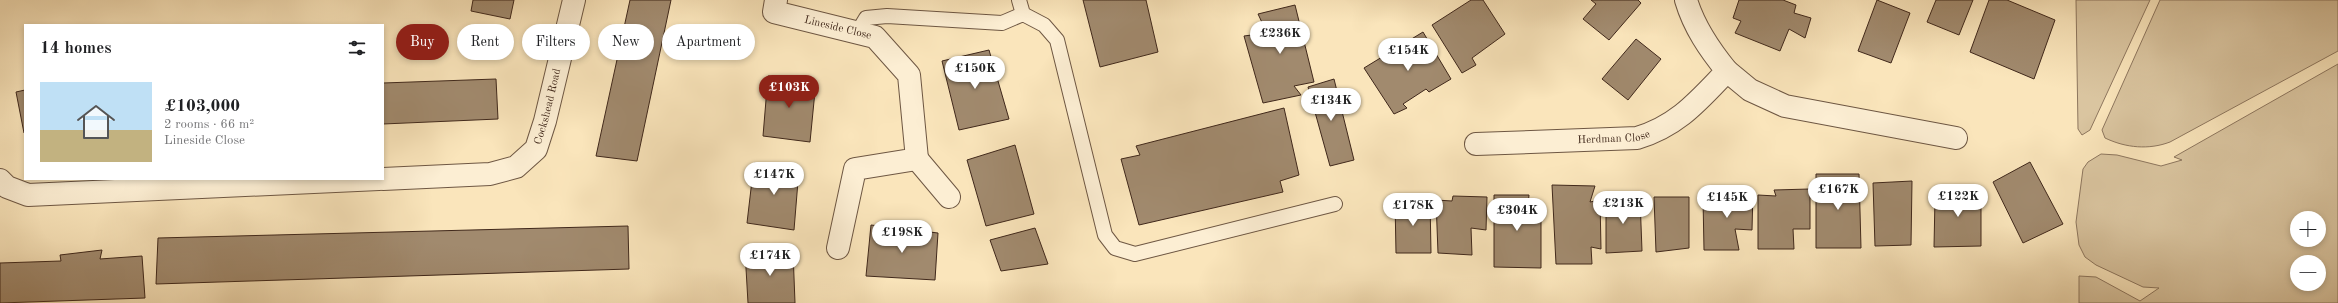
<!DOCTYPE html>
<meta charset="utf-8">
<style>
:root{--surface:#fff;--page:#f6f6f6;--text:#202124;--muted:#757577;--line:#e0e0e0;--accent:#8f2418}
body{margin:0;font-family:"Old Standard TT",serif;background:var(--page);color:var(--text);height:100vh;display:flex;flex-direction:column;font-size:15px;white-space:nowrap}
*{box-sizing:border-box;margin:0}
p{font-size:13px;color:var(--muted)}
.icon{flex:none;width:22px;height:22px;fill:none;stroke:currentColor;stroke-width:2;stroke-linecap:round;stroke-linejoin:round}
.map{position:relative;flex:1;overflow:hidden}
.side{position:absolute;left:24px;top:24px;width:360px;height:156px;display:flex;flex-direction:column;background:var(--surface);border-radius:0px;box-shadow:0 2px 6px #0003}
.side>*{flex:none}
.banner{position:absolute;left:396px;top:24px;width:380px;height:36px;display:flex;gap:8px}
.buttons{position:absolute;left:2290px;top:211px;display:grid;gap:8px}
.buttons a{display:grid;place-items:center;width:36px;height:36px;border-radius:50%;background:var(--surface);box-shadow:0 2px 6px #0003;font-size:20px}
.price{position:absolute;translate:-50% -34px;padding:0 9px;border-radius:14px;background:#fff;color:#222;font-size:13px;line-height:26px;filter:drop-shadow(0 1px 2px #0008)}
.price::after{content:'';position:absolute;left:50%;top:24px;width:12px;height:9px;margin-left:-6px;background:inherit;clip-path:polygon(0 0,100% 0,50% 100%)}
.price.on{background:var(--accent);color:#fff}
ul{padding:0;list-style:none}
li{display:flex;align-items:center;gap:12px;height:100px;padding:0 16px}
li+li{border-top:1px solid var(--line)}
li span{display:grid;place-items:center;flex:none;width:112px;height:80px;border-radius:0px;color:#555}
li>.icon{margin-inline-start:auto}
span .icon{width:48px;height:48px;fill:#fffc;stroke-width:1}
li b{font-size:17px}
h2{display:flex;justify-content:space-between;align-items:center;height:48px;padding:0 16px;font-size:17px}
.chip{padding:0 14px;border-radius:18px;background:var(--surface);box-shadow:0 2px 6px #0003;font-size:14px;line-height:36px}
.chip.on{background:var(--accent);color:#fff}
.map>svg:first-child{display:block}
</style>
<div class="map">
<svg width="2338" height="303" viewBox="0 0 2338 303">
<rect width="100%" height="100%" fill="#fae5bb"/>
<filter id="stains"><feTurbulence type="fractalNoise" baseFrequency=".005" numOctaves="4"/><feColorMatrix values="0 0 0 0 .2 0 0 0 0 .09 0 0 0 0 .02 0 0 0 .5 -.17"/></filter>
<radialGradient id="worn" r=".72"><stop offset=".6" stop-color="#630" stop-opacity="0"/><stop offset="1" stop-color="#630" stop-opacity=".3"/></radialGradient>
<!-- green -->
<path fill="#dac5a0" stroke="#8d765e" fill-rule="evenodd" d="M2076,0H2150L2090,130L2082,135L2078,129Z
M2160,0H2338V51L2170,142C2149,150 2126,148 2105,138L2102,130Z
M2338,64V303H2079V276L2096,277L2140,301L2159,288L2143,287L2096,265L2085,257L2079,245L2076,222L2083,169L2088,162L2101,154L2117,155L2161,166L2182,160L2174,157ZM2297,218H2319V240H2297ZM2297,262H2319V284H2297Z"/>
<!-- building -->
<path fill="#a18a6e" stroke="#40281b" d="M473,0H514L510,19L471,11Z
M630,0H671L637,161L596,156Z
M1083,0H1146L1158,52L1100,67Z
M1471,0H1483L1505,34L1472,58L1476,65L1462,73L1432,25Z
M1591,0H1638L1641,3L1609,40L1583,19L1596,4Z
M1739,0H1783L1796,5L1794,13L1811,18L1805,38L1789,29L1780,51L1735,33L1741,21L1733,18Z
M1877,0L1910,13L1891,63L1858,51Z
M1936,0H1973L1959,35L1927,22Z
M1989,0H2007L2055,20L2034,79L1970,52Z
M1295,5L1314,82L1294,86L1301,95L1263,103L1244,36L1267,33L1258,14Z
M1423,32L1451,79L1429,92L1426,89L1403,104L1407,108L1394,114L1364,68Z
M1636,39L1661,59L1628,100L1602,79Z
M989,50L1009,119L959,130L942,61Z
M768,76L816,81L810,142L763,136Z
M496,79L498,119L383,124V83Z
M1334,79L1354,160L1330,166L1308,87Z
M25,90V133H24L16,92Z
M1284,108L1299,175L1280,181L1283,192L1139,225L1121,159L1140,155L1136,146Z
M1015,145L1034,214L986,226L967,160Z
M2030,162L2063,224L2023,243L1993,182Z
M754,163L799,169L794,230L747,223Z
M1816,174H1859L1861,248H1816Z
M1912,181L1911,245L1875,246L1873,183Z
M1552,185L1595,186L1590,202L1600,200L1601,249L1591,247L1592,264H1556Z
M1947,188H1981V246L1934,247L1935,198L1945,199Z
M1810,189V229H1793L1794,249H1758V195L1776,196L1774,190Z
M1753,190L1752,230L1735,229L1739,250H1704L1703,198L1719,196V191Z
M1494,195H1529L1528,205L1541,204V268L1494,267Z
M1453,196L1487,197L1486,230L1471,228L1472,255L1438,253L1436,200L1452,201Z
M1654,197H1689V248L1656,252Z
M1606,198H1640L1642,251L1606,253Z
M1430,200L1431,253H1396L1395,201Z
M871,225L938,233L935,280L866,276Z
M628,226L629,269L156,284L158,238Z
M1035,228L1048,264L1001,271L990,240Z
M102,250L100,259L142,256L145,298L0,303V263L61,261L60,255Z
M745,251H793L795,303H748Z"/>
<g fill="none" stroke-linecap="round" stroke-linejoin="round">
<!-- service casing -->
<g stroke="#6e5743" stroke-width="16">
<path id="service" d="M1019,0L1023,14L1044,25L1057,40L1105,235L1115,248L1135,254L1335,204
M857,33L866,18L887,16L1002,23L1023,14"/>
</g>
<!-- minor casing -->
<g stroke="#6e5743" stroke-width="24">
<g id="minor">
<path id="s1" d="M776,0L774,12L875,37L909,75L917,159L855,169L838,248"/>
<path d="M1727,71L1750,90L1785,106L1956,138"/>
<path id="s2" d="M1476,144L1637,138C1678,126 1699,100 1727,71C1709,49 1694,27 1686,0"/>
<path d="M917,159L949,197"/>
<path id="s3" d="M383,179L490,174L516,167L536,149L545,121L574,0"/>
<path d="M0,180L7,187L28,195L379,179"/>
</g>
</g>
<!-- service -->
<use href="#service" stroke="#fceed3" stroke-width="14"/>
<!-- minor -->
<use href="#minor" stroke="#fceed3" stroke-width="22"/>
</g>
<g text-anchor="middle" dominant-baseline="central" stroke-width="4" stroke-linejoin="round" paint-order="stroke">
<!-- street labels -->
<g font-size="11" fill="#40281b" stroke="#fceed3">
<text stroke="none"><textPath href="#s1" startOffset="78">Lineside Close</textPath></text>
<text stroke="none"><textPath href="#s3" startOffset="205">Cockshead Road</textPath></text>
<text stroke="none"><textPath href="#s2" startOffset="138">Herdman Close</textPath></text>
</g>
</g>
<rect width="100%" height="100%" filter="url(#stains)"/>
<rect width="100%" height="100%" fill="url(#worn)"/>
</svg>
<div class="buttons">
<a>+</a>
<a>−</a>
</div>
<b class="price" style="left:1280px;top:55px">£236K</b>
<b class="price" style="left:1408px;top:72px">£154K</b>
<b class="price" style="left:975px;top:90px">£150K</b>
<b class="price on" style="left:789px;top:109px">£103K</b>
<b class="price" style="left:1331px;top:122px">£134K</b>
<b class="price" style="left:774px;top:196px">£147K</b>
<b class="price" style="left:1838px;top:211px">£167K</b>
<b class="price" style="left:1958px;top:218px">£122K</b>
<b class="price" style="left:1727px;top:219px">£145K</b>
<b class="price" style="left:1623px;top:225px">£213K</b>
<b class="price" style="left:1413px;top:227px">£178K</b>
<b class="price" style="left:1517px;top:232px">£304K</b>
<b class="price" style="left:902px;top:254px">£198K</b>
<b class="price" style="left:770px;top:277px">£174K</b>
<div class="banner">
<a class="chip on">Buy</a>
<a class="chip">Rent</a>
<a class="chip">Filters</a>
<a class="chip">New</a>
<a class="chip">Apartment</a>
</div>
<section class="side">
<h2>14 homes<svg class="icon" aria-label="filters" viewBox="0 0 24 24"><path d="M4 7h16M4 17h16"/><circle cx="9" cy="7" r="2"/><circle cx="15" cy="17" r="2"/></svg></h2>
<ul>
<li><span style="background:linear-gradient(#bfe0f5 60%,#c2b280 0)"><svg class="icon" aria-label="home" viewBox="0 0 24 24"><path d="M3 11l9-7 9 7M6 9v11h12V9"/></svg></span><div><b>£103,000</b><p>2 rooms · 66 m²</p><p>Lineside Close</p></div></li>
</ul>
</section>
</div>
